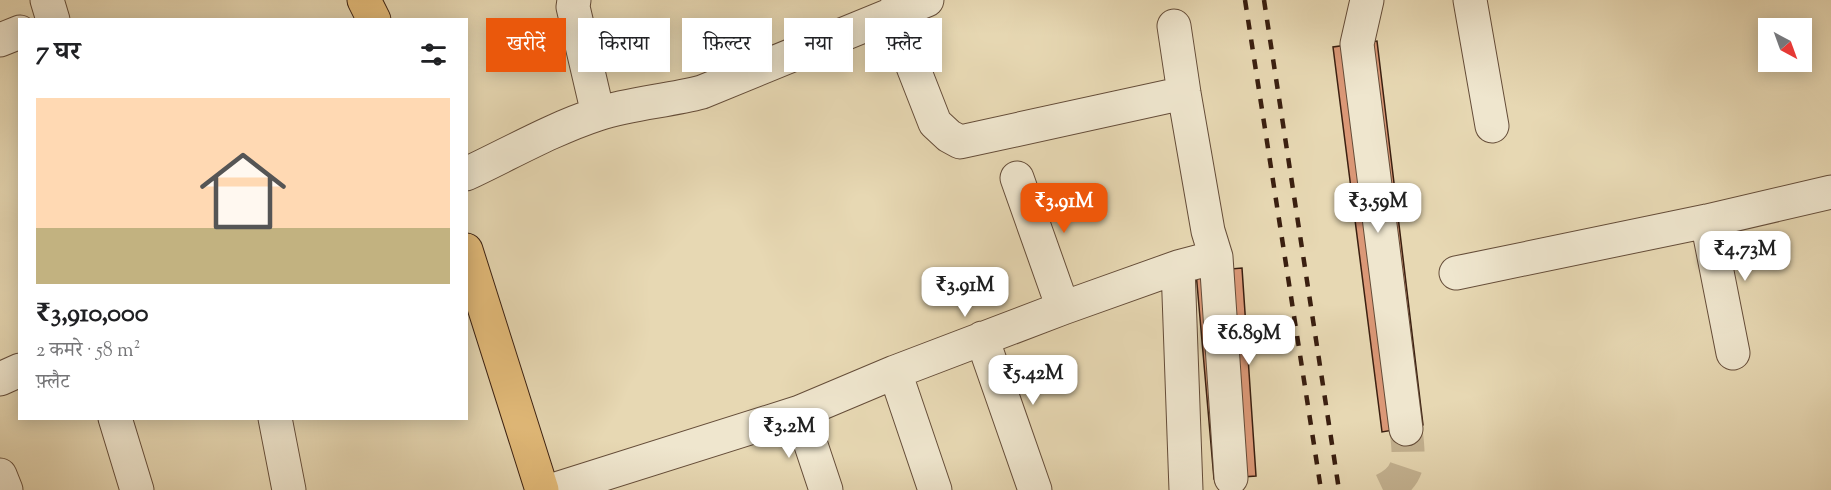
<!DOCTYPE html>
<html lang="hi">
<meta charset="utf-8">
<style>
:root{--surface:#fff;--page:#f2f2f2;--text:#202124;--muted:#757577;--accent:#ea580c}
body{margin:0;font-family:"Sorts Mill Goudy","Noto Serif Devanagari",serif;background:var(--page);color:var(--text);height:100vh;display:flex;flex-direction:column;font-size:22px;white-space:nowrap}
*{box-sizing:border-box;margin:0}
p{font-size:20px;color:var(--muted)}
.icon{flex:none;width:33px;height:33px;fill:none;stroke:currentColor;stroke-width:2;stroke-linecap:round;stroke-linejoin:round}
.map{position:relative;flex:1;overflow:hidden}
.details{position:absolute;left:18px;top:18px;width:450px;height:402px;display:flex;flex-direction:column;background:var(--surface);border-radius:0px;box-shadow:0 3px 15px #0003}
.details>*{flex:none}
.hud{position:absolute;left:486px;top:18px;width:570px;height:54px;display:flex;gap:12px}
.needle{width:39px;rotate:139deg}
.tools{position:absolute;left:1758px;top:18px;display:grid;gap:12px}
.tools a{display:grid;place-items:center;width:54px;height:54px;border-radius:0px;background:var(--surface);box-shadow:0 3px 15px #0003;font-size:30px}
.price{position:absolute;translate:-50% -51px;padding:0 14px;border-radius:12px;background:#fff;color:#222;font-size:20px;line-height:39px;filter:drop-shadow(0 2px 3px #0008)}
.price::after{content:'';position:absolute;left:50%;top:36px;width:18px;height:14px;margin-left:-9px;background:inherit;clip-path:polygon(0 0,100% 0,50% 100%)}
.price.active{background:var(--accent);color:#fff}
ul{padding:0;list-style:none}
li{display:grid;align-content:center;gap:12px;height:318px;padding:0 18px}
li span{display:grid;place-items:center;height:186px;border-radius:0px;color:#555}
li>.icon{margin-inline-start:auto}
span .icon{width:108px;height:108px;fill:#fffc;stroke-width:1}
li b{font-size:26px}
h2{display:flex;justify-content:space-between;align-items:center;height:72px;padding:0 18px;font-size:26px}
.pill{padding:0 21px;border-radius:0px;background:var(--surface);box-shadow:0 3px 15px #0003;font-size:21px;line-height:54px}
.pill.active{background:var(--accent);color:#fff}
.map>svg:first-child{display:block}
</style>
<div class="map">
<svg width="1831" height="490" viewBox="0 0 1831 490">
<rect width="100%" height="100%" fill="#e7d8b3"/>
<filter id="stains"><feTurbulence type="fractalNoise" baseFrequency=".00333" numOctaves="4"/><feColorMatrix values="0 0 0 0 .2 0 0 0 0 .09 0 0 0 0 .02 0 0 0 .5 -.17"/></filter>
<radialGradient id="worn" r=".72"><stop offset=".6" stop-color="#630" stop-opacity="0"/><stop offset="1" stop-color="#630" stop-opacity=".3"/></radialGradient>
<!-- building -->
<path fill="#db9877" stroke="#3a1f10" stroke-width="1.5" d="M1377,41L1423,425L1382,432L1333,47Z
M1242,268L1256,476L1214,479L1196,272Z"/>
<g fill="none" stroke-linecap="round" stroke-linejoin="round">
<!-- minor-tunnel -->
<path stroke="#c4b392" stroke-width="33" stroke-dasharray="33 16" stroke-linecap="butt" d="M1383,490C1413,476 1409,456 1406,429"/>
<!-- minor casing -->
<g stroke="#654d39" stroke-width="35">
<path id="minor" d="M47,0L53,20
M574,0L573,7L598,114
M1367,0L1357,44L1406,429
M1470,0L1492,126
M892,13L935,123L949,136L960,142L1184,93
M0,40L20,32
M466,174C509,154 552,129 598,114C631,103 668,101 702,92L927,0
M1017,178L1063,308
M1707,221L1733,353
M1216,257L1231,478
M1178,267L1186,490
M1456,273L1707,221L1831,192
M982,338L1035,490
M895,372L935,490
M0,379L20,370
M800,412L826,490
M115,418L137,490
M275,418L289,490
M0,475L6,490
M553,490L800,412L895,372L1063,308L1178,267L1216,257L1208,231L1184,93L1174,26"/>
</g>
<!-- major casing -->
<g stroke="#3a1f10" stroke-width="35">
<path id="major" d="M364,0L374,20
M466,250L542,490"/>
</g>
<!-- minor -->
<use href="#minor" stroke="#efe6ce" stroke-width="33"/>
<!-- major -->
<use href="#major" stroke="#e4bc7a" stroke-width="33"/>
<!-- rail -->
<path stroke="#3a1f10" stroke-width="4.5" stroke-dasharray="10 10" stroke-linecap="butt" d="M1245,0L1321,490
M1264,0L1339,490"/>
</g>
<rect width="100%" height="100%" filter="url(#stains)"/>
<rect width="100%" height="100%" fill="url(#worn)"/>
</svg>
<div class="tools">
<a><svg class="needle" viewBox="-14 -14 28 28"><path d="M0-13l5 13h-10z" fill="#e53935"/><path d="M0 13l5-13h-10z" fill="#757577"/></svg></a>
</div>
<b class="price active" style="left:1064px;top:234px">₹3.91M</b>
<b class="price" style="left:1378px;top:234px">₹3.59M</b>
<b class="price" style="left:1745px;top:282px">₹4.73M</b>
<b class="price" style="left:965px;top:318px">₹3.91M</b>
<b class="price" style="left:1249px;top:366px">₹6.89M</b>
<b class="price" style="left:1033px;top:406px">₹5.42M</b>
<b class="price" style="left:789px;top:459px">₹3.2M</b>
<div class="hud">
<a class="pill active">खरीदें</a>
<a class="pill">किराया</a>
<a class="pill">फ़िल्टर</a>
<a class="pill">नया</a>
<a class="pill">फ़्लैट</a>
</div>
<section class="details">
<h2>7 घर<svg class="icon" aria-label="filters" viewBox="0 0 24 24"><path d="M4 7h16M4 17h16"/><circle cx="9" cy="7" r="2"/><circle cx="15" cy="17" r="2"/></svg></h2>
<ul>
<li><span style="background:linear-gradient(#ffd9b3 70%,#c2b280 0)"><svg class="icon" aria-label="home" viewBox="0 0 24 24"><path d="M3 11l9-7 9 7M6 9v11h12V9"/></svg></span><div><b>₹3,910,000</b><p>2 कमरे · 58 m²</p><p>फ़्लैट</p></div></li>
</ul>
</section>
</div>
